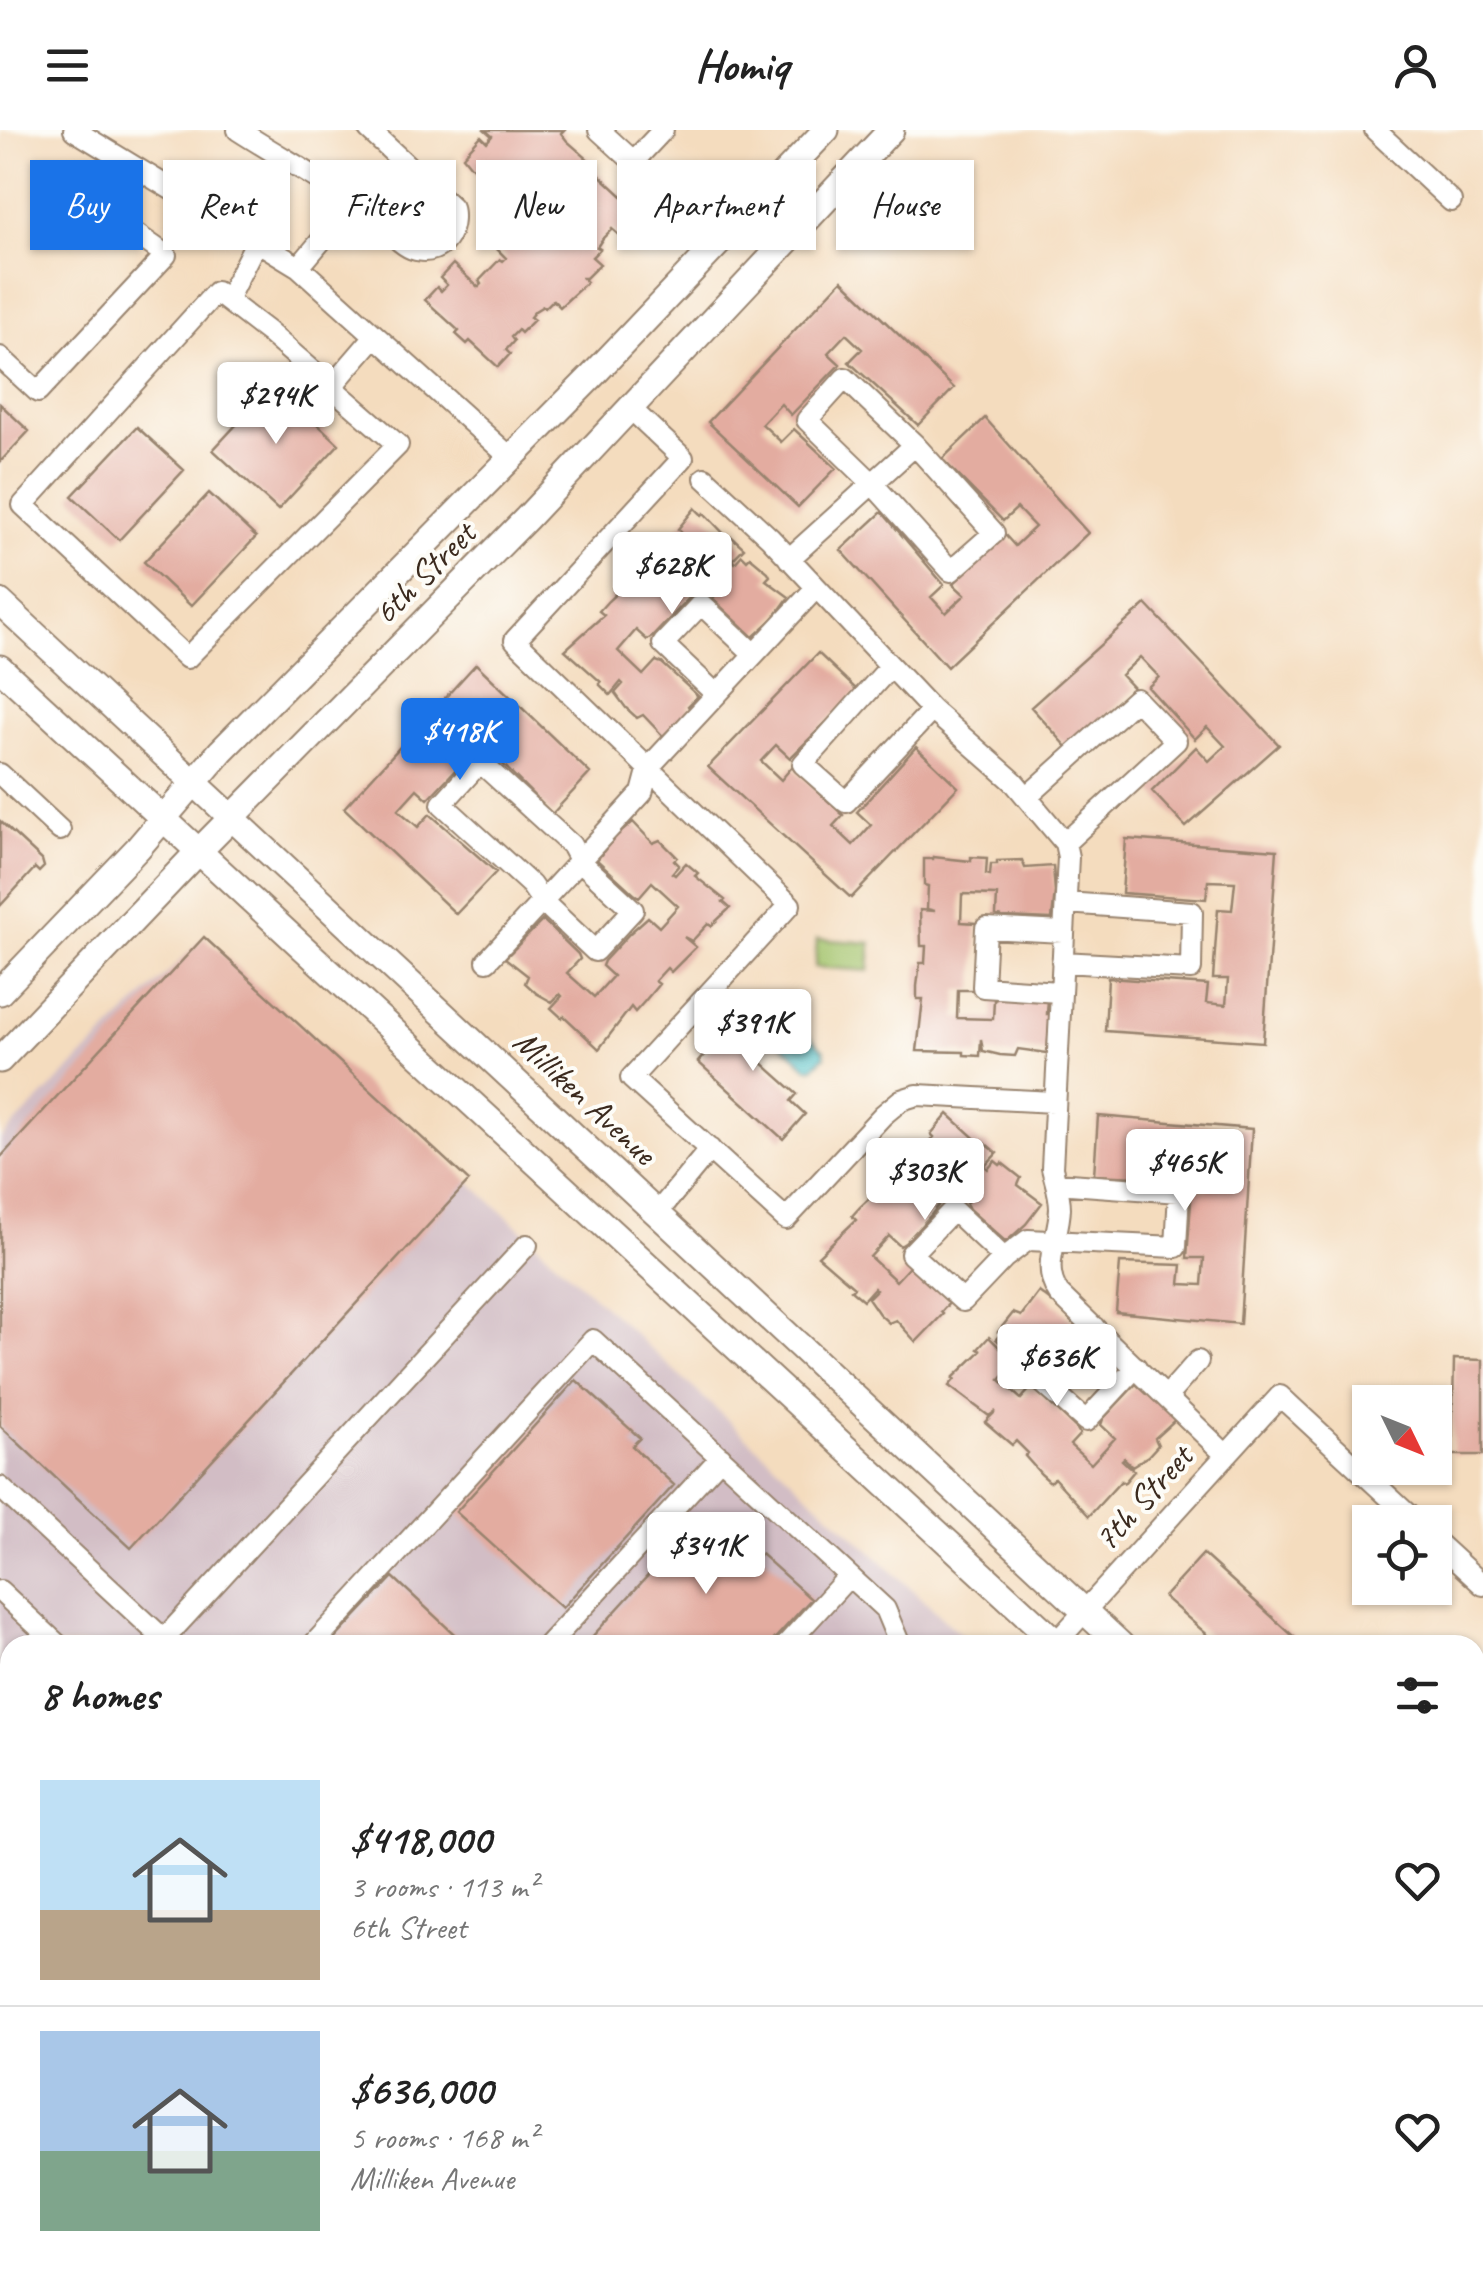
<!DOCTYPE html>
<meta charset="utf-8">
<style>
:root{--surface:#fff;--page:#f2f2f2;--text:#222;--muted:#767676;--line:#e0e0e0;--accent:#1a73e8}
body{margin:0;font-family:Caveat,sans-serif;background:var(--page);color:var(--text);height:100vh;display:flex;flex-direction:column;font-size:38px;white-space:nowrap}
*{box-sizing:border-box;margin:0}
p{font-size:32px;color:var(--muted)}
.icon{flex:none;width:55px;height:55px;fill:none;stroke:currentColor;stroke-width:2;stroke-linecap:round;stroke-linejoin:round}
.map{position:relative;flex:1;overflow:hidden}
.details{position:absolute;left:0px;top:1505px;width:1485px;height:640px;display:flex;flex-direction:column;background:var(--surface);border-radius:30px 30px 0 0;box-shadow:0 2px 8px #0004}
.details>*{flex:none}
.hud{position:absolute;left:30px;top:30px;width:1425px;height:90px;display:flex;gap:20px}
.needle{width:65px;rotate:133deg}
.buttons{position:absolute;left:1352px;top:1255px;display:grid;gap:20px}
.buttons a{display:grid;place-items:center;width:100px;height:100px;border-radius:0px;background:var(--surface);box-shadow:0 2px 8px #0004;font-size:50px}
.price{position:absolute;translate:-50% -85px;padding:0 22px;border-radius:10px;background:#fff;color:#222;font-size:32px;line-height:65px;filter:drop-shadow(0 2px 5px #0008)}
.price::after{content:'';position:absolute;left:50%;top:60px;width:30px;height:22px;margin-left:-15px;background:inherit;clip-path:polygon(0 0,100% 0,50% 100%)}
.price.on{background:var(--accent);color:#fff}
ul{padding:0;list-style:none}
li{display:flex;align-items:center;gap:30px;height:250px;padding:0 40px}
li+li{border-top:2px solid var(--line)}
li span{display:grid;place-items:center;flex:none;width:280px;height:200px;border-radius:0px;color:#555}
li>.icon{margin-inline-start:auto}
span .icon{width:120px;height:120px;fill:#fffc;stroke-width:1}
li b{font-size:42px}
h2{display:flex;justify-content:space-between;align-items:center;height:120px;padding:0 40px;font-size:42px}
.chip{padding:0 35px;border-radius:0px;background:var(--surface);box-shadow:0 2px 8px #0004;font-size:35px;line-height:90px}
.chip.on{background:var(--accent);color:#fff}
header{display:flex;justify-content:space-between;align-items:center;height:130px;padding:0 40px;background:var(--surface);font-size:45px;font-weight:700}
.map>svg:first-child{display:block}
</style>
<header><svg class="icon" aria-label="menu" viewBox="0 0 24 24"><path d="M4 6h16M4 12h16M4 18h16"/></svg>Homiq<svg class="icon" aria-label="person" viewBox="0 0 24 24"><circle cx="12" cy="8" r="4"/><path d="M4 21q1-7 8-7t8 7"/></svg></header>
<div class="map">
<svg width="1483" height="2145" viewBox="0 0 1483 2145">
<rect width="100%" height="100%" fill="#fdfcf7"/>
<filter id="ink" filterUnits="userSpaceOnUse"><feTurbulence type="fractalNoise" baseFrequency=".01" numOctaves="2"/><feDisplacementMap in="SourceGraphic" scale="20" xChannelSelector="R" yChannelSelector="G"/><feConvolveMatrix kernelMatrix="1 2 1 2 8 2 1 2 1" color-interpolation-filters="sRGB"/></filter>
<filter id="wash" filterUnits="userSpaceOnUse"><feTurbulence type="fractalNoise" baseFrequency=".0048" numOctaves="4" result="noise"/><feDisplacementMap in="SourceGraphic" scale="40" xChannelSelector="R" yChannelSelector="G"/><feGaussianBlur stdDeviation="2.25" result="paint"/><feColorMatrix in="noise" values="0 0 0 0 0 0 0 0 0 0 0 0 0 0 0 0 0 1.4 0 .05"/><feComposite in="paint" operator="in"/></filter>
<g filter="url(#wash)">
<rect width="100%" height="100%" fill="#f4dcbe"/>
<!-- industrial -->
<path fill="#d2bdc5" d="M204,807L972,1515H10V2135H1348L1349,2140L1345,2145H0V1009Z"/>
<!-- green -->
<path fill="#a4c46d" stroke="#707746" stroke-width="2.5" d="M817,809L871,813L869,841L815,837Z"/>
<!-- water -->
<path fill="#53c1c8" stroke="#477673" stroke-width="2.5" d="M798,895L824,920L825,926L814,937L808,938L782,914L781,907L792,896Z"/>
<g id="blocks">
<!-- building -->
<path fill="#e3aca0" d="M485,0H564L561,3L567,11L598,38L595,41L622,66L627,61L646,78L622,108L612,99L603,108L597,117L600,119L592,127L600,134L586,148H583L587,152L560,177L553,170L545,178L543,176L535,181L530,187L534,190L521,203L518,200L511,207L514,211L506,220L510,224L498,237L470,211L467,214L456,204L459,201L425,170L437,157L441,161L447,155L440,148L453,134L478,157L481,154L479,151L500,129L503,131L506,128L495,117L513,103L508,98L519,87L523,91L522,88L537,72L544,78L552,69L556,73L559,70L551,62L545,69L538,63L535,67L512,45L515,41L511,37L506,43L503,39L490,54L471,36L463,26L481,6L487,12L492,6Z
M842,150L954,258L918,295L849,232L862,219L846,204L828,223L840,234L791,285L781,274L762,294L781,312L794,299L836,338L798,377L708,292Z
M274,254L339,314L278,380L213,320Z
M0,274L29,301L0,332Z
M985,288L1088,403L947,537L841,420L882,382L944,455L931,467L946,483L965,465L953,454L1005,405L1015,416L1035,397L1017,378L1003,391L942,329Z
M137,297L184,340L119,410L72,366Z
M209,363L256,407L191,476L144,432Z
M695,378L702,385L704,383L730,410L732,407L744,418L732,430L735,433L742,425L747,430L750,427L768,442L770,446L766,450L789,467L773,489L753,507L717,473L713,468L727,453L701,430L682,450L693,460L691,466L652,507L647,510L636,500L618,521L643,545L656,531L662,533L698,566L688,576L690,579L663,606L643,585L637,588L626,578L615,563L623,554L621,552L610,565L599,554L601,552L565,520L604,485L599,481L608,471L625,455L629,459L640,446L636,443L659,415L670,425L665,419L681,401L678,399Z
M1146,474L1279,615L1186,697L1152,661L1196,617L1209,631L1225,616L1207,597L1195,609L1148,557L1159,547L1140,527L1121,545L1134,559L1070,620L1031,577Z
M818,523L858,561L790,628L776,615L761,631L781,650L792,637L843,685L833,696L853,715L871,695L857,682L916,617L958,657L851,768L708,637Z
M476,534L590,643L552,684L485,616L497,602L481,587L463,607L476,618L428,669L417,659L398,680L418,697L430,684L496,742L456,784L344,678Z
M0,691L42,730L44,737L39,742L35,738L0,776Z
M633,692L653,713L660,710L677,727L674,730L679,735L672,743L675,745L686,733L698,743L695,746L725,770L723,772L730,778L711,796L708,794L692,811L684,807L696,817L671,842L667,838L655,851L659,854L644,872L635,882L631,877L599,919L564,886L562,888L551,878L562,866L560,864L552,872L536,863L525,853L528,846L505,828L543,790L578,824L580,829L567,843L594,867L613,846L602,836L604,831L630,803L648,787L659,797L678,776L652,752L639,767L634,764L597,730L613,709Z
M1126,709L1277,720L1263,912L1105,901L1108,848L1208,855L1206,873L1226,875L1228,849H1213L1218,779L1232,780L1235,752L1208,751L1206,769L1122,763Z
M933,727L971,731V727L987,728L986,744L990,745L991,734H997V731L1022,730L1025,738L1053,736L1055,762L1052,789L1002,787L996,785L997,765L962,764L961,792L976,793L977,817L975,855L973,860H958L957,888L993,889L994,870L999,868L1048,869L1047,884H1050L1047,923L1018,919L1015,926L1000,925L983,921L981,909L980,926L964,925V922L917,921L923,869H917V856L920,833H925L926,816H921L920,780L935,781L927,779L928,756L924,755V729H933Z
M204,807L469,1051L131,1418L0,1296V1028Z
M755,878L776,897L752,924L797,964L791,971L805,984L783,1009L698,932L736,889L741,894Z
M948,984L982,1015L985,1013L997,1023L985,1036L988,1039L995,1031L1000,1035L1002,1033L1021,1048L1018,1055L1042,1073L1026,1094L1006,1112L969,1079L966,1073L980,1059L954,1035L935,1056L946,1066L931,1085L905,1113L900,1116L889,1106L870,1127L896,1151L909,1137L915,1139L951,1171L941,1182L943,1184L916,1212L896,1190L889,1193L879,1184L868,1168L876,1160L874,1158L863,1170L851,1160L854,1157L818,1126L856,1090L852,1086L860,1077L877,1061L882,1064L893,1051L889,1048L911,1021L923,1031L918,1024L934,1007L931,1004Z
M1098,986L1252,999L1240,1194L1116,1182L1120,1133L1182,1135L1180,1154L1202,1155L1204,1128H1187L1192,1058L1207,1059L1209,1032L1183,1030L1181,1049L1094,1045Z
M1039,1162L1060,1178L1078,1198L1044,1235L1039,1238L1024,1224L1000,1250L1021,1269L1031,1258L1036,1260L1077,1299L1080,1304L1070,1315L1091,1334L1115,1308L1101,1295L1103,1289L1136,1254L1147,1264L1149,1261L1176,1289L1155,1308L1158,1315L1148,1326L1132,1336L1124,1328L1122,1330L1134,1341L1124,1353L1121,1351L1089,1386L1054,1348L1050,1352L1041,1344L1025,1326L1028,1323L1016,1311L1012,1315L985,1292L996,1281L989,1286L949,1256L955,1249L953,1248L981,1221L978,1219L989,1207L1001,1219L1004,1216L996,1209L1001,1204L998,1202L1013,1183L1021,1186Z
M1454,1229L1483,1230V1325H1452Z
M576,1250L640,1308L632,1316L674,1355L562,1478L456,1382Z
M706,1382L736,1410L733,1413L754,1432L761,1424L811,1469L769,1515H598L591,1508Z
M1203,1424L1303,1515H1219L1164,1467Z
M393,1447L466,1515H329Z
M10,1662V1930L0,1921V1673Z
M0,2050L10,2059V2135H92L103,2145H0Z
M233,2135H317L308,2145H244Z
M488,2135H533L544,2145H479Z
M974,2135H992L1003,2145H965Z
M1089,2135H1242L1233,2145H1100Z"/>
</g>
</g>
<g filter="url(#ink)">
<use href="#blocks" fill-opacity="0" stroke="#98836e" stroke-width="2.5"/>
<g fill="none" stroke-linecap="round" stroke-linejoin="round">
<!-- minor casing -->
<g stroke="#98836e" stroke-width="24">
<path id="minor" d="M74,0L299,137L511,328
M238,0C283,29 332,55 375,87C387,97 401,117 416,120C444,126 457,100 452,77L369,0
M599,0L681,75
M1375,0L1451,71
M633,32L663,0
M299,137L353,73
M216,162L268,202L398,315L187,528L23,375Z
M227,170L257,110
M0,227L38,262L166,125L120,93
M845,248L915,315L994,403L951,441L871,352L807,290Z
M332,256L375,206
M630,278L683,328L515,510L790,775L631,948L786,1089L883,985L901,970L917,965L1054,972
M705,348L770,408L932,580L1013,651L1065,713L1068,727L1052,1038C1055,1051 1060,1064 1060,1078C1059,1109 1040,1137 1059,1164L1226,1325
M789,429L915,315
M889,538L803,634L846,672L932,580
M716,564L663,514L701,474L754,524
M480,632L571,715L579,730L633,780L595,821L542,771L531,755L442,674Z
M0,644L60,700
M1027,667L1136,569L1176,611L1065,713
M487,831L642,663L649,637L815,459
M1062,832L1191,839L1192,782L1066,773
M1059,862L983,857L986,798L1063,802
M658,1082L710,1019
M1004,1128L953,1080L911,1124L963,1171L1004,1128L1028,1110L1176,1117L1179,1062L1056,1053
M1094,1197L1043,1253L1086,1291L1136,1237
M1167,1266L1198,1231
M0,1357L170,1515
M1435,1411L1483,1455
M0,1461L58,1515
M164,1509L527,1115
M313,1515L593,1210L885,1479L900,1515
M548,1515L721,1327
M786,1515L849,1446
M1054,1515L1280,1266L1416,1392
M0,2028L10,2037
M114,2135L125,2145
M730,2135L741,2145
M1363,2145L1365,2135"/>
</g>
<!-- major casing -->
<g stroke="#98836e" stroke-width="29">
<path id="major" d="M0,472L1121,1515
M0,538L1059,1515
M0,862L138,718L221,621L592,246L826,0
M0,930L199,721L527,388L891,0
M1475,1854L1483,1863
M1475,1929L1483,1939"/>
</g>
<!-- minor -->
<use href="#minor" stroke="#fff" stroke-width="20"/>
<!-- major -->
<use href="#major" stroke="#fff" stroke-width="25"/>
<!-- rail casing -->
<g stroke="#3b2a1e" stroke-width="10">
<path id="rail" d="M0,1938L10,1947
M0,1980L10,1990
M169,2135L180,2145
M213,2135L223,2145"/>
</g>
<!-- rail -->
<use href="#rail" stroke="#fdfcf7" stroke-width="6" stroke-dasharray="19" stroke-linecap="butt"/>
</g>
</g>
<g text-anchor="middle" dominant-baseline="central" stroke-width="8" stroke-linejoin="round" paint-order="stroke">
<!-- street labels -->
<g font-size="35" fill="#3b2a1e" stroke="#fdfcf7">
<text transform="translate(424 443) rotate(-45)">6th Street</text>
<text transform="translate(585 967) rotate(43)">Milliken Avenue</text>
<text transform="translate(1143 1368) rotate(-48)">7th Street</text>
</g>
</g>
</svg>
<div class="buttons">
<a><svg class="needle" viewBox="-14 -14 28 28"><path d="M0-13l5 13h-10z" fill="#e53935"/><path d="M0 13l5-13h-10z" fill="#767676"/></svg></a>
<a><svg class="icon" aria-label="locate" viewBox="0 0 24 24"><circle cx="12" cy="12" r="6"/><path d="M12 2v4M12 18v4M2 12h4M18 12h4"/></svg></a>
</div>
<b class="price" style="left:276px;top:317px">$294K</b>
<b class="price" style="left:672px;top:487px">$628K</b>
<b class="price on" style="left:460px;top:653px">$418K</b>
<b class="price" style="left:753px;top:944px">$391K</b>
<b class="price" style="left:1185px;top:1084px">$465K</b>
<b class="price" style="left:925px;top:1093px">$303K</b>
<b class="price" style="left:1057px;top:1279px">$636K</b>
<b class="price" style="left:706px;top:1467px">$341K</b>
<div class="hud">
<a class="chip on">Buy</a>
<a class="chip">Rent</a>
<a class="chip">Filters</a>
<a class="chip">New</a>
<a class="chip">Apartment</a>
<a class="chip">House</a>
</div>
<section class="details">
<h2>8 homes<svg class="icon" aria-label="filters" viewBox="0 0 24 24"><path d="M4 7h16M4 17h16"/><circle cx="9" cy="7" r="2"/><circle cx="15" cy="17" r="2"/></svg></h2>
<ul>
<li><span style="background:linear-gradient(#bfe0f5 65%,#b9a48a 0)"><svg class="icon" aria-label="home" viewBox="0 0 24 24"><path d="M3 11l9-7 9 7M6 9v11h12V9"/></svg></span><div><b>$418,000</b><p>3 rooms · 113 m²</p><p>6th Street</p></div><svg class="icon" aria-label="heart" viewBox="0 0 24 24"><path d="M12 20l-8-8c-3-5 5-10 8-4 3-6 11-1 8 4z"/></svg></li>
<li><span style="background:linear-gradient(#a9c7e8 60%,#7fa58c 0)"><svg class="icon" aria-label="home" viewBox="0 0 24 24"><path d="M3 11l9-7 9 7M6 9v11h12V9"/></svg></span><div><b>$636,000</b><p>5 rooms · 168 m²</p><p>Milliken Avenue</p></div><svg class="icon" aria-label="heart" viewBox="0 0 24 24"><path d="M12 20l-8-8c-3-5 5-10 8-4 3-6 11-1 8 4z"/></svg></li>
</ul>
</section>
</div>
